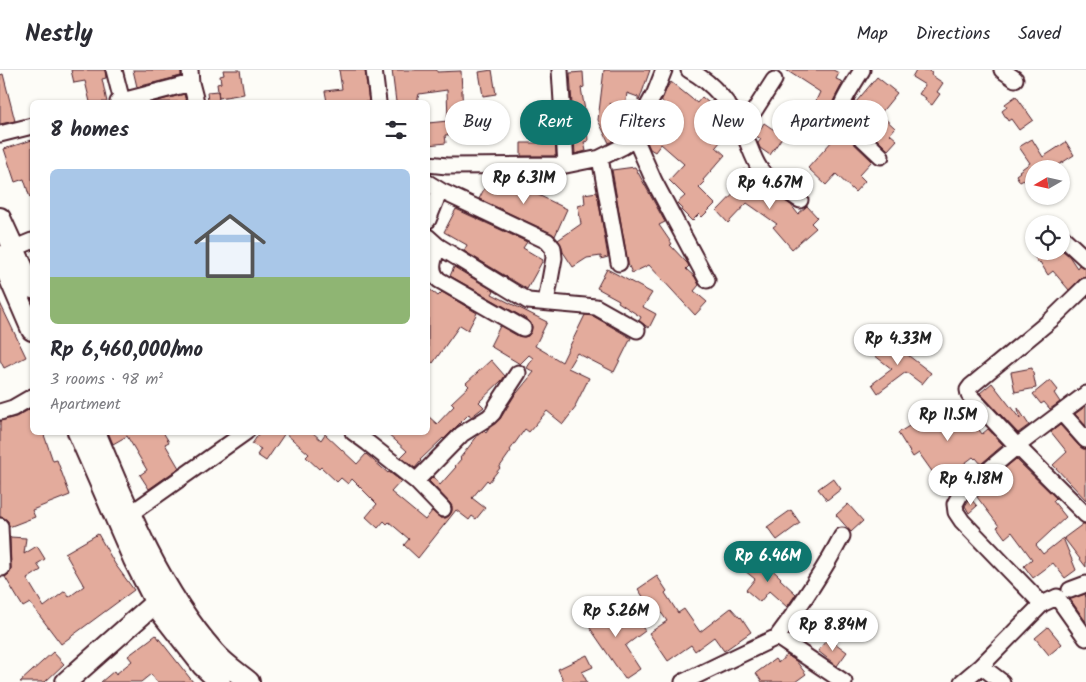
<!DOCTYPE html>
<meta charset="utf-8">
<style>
:root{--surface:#fff;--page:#f7f7f7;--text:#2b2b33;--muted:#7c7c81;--line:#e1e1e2;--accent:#0f766e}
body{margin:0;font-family:Kalam,sans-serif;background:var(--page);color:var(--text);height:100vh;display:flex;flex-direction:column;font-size:19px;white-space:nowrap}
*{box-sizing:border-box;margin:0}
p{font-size:16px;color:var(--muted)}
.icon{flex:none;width:28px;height:28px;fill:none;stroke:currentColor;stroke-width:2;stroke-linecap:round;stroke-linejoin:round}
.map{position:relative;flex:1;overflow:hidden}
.drawer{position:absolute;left:30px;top:30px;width:400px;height:335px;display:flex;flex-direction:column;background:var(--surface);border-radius:8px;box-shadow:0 1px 4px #0004}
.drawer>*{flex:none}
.banner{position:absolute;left:445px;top:30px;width:475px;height:45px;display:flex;gap:10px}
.needle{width:32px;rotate:261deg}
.fabs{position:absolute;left:1025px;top:90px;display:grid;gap:10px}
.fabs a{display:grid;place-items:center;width:45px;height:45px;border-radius:50%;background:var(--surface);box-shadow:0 1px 4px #0004;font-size:25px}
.price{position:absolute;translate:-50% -42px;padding:0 11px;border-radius:18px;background:#fff;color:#222;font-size:16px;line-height:32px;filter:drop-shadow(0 1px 2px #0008)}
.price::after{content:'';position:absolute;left:50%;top:30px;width:15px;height:11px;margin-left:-8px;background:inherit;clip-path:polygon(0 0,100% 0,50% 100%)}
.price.on{background:var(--accent);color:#fff}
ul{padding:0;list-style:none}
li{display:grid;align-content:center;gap:10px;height:265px;padding:0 20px}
li span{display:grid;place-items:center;height:155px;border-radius:8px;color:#555}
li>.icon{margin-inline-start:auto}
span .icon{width:90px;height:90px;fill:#fffc;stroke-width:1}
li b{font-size:21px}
h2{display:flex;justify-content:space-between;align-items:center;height:60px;padding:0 20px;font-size:21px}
.chip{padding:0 18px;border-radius:22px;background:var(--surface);box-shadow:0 1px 4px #0004;font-size:18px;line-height:45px}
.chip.on{background:var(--accent);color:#fff}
header{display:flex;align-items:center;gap:30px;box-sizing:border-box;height:70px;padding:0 25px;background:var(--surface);border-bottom:1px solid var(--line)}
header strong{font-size:24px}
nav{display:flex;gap:28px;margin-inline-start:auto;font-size:18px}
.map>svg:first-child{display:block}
</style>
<header>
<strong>Nestly</strong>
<nav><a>Map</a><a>Directions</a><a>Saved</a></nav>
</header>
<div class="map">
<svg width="1086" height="612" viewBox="0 0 1086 612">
<rect width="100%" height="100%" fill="#fdfcf7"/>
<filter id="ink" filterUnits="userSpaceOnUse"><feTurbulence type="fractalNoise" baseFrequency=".02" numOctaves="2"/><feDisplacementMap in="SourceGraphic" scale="10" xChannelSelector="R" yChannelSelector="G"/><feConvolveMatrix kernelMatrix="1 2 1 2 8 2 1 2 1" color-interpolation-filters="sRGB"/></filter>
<g filter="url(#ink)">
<!-- building -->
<path fill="#e3ab9c" stroke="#4a1f2b" d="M71,0H105L106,8L102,9L107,32H90L85,11L74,13Z
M133,0H181V6L137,17Z
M223,0H240L244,24L219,28L217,14L221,13L220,6L224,5Z
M339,0H365L369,32H327L325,21L342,19Z
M392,0H437V2L461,1L464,64L445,65L446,73L428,75V53L448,51L447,20L419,24L417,32H396Z
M492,0L496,24L483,26L479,2Z
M604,0H650L639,31L638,30V27L627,23L624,44L610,33L625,64L609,73L598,50Z
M786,0H833L839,3L836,9L843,12L832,33L831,44L814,35L820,22Z
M916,0H927L932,3L931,5L943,13L937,22L940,24L932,35L925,30L926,28L919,24L925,15L912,7Z
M583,2L584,17L581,18L586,46L588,71L584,72L586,81L575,84L570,3Z
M3,4L15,51L0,54V5Z
M877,7L897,23L880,44L895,58L890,64L897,70L888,80L850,44V40L854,30L856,32Z
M671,12L697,33L702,27L717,40L716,42L728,52L731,59L716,77L725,85L703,110L705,112L699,118L715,134L702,147L699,144L692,151L681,140L683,139L677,133L685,126L669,110L684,94L661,74L655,82L650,79L645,67L648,62L646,59L649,53L664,33L661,31L668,16Z
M218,21L219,32H208L207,22Z
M184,24L186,32H153Z
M1016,26L1033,50L1019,60L1011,49L1008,51L1002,41L1007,37L1005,34Z
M542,45L543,54L525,56L524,46Z
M801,47H817L816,71L800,70Z
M546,52H554L556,86H521V73H545Z
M764,53L783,66L770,85L760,78L758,73L761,69L756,66Z
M841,61L872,91L859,105L865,111L855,122L836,104L826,115L808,98Z
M1032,69L1043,87L1066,72L1074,85L1052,99H1034V124L1024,110L1020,112L1016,105L1020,102L1019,101L1030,93L1019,77Z
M32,70V128H30L24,109L15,112L4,79Z
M635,97L665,152L659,155L672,174L670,175L687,193L689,196L686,199L695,207L699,215L694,221L707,232L695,245L649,195L632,203L628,194L612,100Z
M744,99L768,119L791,135L798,144L807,136L817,147L811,153L816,158L792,179L773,157L777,154L747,133L728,153L717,141L745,112L740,110Z
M491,105L524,121L526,119L567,139L555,166L551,163L479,129Z
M597,122L608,187L601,189V186L587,188L573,197L563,182L562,177L558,170L581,154L578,136L585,134L584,124Z
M456,139L527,172L523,178L543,190L527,219L464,181L467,175L444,162Z
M1030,181H1063L1069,186L1077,198L1079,195L1085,198L1086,199V207L1080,209L1069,220L1053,201L1048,205L1040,192L1039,193Z
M454,197L494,221L492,224L547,252L535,276L562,292L585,245L593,246L631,268L614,302L577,283L568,298L589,308L575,336L576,337L563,354L547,341L529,362L525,359L510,380L511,381L499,398H500L489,412L487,410L472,428L485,438L476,449L472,446L469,450L456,440L418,488L404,475L409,469L389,452L387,454L384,451L378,458L366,447L377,434L352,409L348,414L341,408L337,412L321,397L319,399L306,387L309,384L285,363L266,391L257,385L261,379L252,374L260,362H312L321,370L325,364L357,394L366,384L388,403L389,402L401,411L391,422L425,450L432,441L441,448H446L449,446L452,441V436L450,433L429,411L433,407L440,415L456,397L455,396L461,389L460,388L479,364L484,361L486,363L490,357L500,349L516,323H517L534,302L527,298L533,288L529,285L520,294L490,276L500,256L518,266L524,267L528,266L531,262L532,257L531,253L528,250L450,206Z
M607,199L652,223L643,237L656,244L649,258L639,251L641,247L618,232L619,230L597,218Z
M428,218L438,226L442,222L477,243L468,260L460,255L433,293L428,289Z
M0,233L26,287L4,298L0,290Z
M887,269L931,303L922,314L906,302L878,323L872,314L892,299L874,285Z
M491,290L505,306L502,310L479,332L484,337L471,347L469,344L444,369L443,368L420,390L421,391L415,398L401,387L407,381L386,362H428V346L437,354L454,336L451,333L469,316L466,313Z
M1032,298L1036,318L1015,322L1011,302Z
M1050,310L1058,320L1054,323L1060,332L1050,339L1044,332L1041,334L1033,324Z
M992,313L1020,349L1018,338L1029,355L1018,363L980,323Z
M941,336L957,361L972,350L982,364L988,359L1003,375L981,394L976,388L975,389L973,387L949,405L945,400L936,407L919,383L913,387L898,363Z
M1086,336V356L1075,344Z
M32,338V362H43L53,391L57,390L70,425L32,440L35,447L9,457L8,451L4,448L0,447V351L16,347Z
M1060,355L1079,376L1083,379H1086V430L1053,395L1067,382L1051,362Z
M108,362H163L169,372L165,374L179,398L149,419L140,405L147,400L127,366L113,374Z
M1016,389L1056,428L1053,431L1066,447L1036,475L1043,484L1063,468L1076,500L1065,508L1053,493L1033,508L1024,496L1032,489L1012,462L1005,468L997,457L999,456L977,427L998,411L994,407Z
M833,408L841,419L827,430L818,419Z
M970,428L977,436L969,443L965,436Z
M848,434L863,451L851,462L836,445Z
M791,440L800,453L777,470L767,457Z
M1083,454H1086V497L1064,468Z
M98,464L115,494L134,520L61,574L30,533L23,537L5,507L10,503L11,498L10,467L26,468L24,484L37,476L45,489L37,494L41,500L27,509L44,537L65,521L69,527L84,516L65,483Z
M758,486L781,508L780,509L796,524L787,537L769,521L760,532L746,520L755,509L745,501Z
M657,506L667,521L665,523L678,543L684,539L700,562L731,538L740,548L741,547L751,562L724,581L714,567L695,581L691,575L668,591L649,563L667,551L653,531L648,534L638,519Z
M1085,524L1086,528V552L1070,529Z
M596,535L611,557L632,542L645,561L625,576L640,599L625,609L581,545Z
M1048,557L1062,574L1049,585L1035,568Z
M156,565L193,612H157L151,604L141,612H101L114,601L116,604L132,591L128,586Z
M828,568L847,582L837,596L818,581Z
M53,582L64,594L45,612H20Z
M587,585L593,597L582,602L587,612H564L558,599Z
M787,585L796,591L806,604L795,612H762L756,603L775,589L778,593Z"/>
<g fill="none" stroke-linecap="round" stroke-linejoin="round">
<!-- minor casing -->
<g stroke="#4a1f2b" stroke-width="19">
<path id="minor" d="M114,0L122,31
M190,0L191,13L196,32
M374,0L378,32
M560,0L566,95
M689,0C713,13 731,35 742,60C749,73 752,87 760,99C770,112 786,120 800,130
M862,0C856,10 845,26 841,37C840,42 841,45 842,49L881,86
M1002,0L1015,9
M118,32L191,13
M742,60L774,10
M0,64L32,56
M635,68L654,111L707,210
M600,88L619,193
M428,94L447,96L566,95L600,88L624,76L635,68L637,56L655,23L664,0
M428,113L441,121L436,130L428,150
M441,121L547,171L553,178L554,188L546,232
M1061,166L1086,189
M428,167L438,176L528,231L596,237L637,260
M438,176C434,189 428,200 439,210L523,258
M15,178L32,171
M1086,216L1052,249L971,316L968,320L969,325L975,331L1017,376L1086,445
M0,342L13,338L32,327
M1062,343L1086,370
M353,362L368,373L416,411L443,439
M416,411L462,364L489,347L493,343L497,335L518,303
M130,444L246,362
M0,456L2,498
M1070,520L1086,514
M1042,534L962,451L956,442L955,434L961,423L1017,376L1086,324
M777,567C801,535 823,502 842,466
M981,596L1002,612
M683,612L777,567L844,612
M962,612L981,596L1042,534L1057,527L1086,568"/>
</g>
<!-- major casing -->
<g stroke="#4a1f2b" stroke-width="24">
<path id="major" d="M0,148L32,218
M0,186L32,260
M78,362L134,490L160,541L203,596L220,612
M95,362C127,439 159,519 214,582C224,594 238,603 249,612
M66,612L155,533L166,525"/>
</g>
<!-- minor -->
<use href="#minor" stroke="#fdfcf7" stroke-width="15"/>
<!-- major -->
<use href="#major" stroke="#fdfcf7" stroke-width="20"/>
</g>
</g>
</svg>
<div class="fabs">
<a><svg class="needle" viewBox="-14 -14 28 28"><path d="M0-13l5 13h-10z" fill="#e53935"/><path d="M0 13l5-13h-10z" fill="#7c7c81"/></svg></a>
<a><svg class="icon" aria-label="locate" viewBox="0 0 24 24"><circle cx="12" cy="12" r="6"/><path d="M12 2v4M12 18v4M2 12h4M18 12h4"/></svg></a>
</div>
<b class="price" style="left:524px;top:135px">Rp 6.31M</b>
<b class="price" style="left:770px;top:140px">Rp 4.67M</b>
<b class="price" style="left:898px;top:296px">Rp 4.33M</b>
<b class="price" style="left:948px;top:372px">Rp 11.5M</b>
<b class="price" style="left:971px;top:436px">Rp 4.18M</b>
<b class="price on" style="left:768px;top:513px">Rp 6.46M</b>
<b class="price" style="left:616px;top:568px">Rp 5.26M</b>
<b class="price" style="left:833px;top:582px">Rp 8.84M</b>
<div class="banner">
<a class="chip">Buy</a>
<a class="chip on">Rent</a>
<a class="chip">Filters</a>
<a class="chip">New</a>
<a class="chip">Apartment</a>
</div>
<section class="drawer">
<h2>8 homes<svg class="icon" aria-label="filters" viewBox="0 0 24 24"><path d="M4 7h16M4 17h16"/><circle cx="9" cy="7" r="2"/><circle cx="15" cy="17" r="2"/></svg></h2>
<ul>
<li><span style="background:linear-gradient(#a9c7e8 70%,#8fb573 0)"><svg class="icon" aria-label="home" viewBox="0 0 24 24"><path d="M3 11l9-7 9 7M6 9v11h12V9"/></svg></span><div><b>Rp 6,460,000/mo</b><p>3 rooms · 98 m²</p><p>Apartment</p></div></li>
</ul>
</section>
</div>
